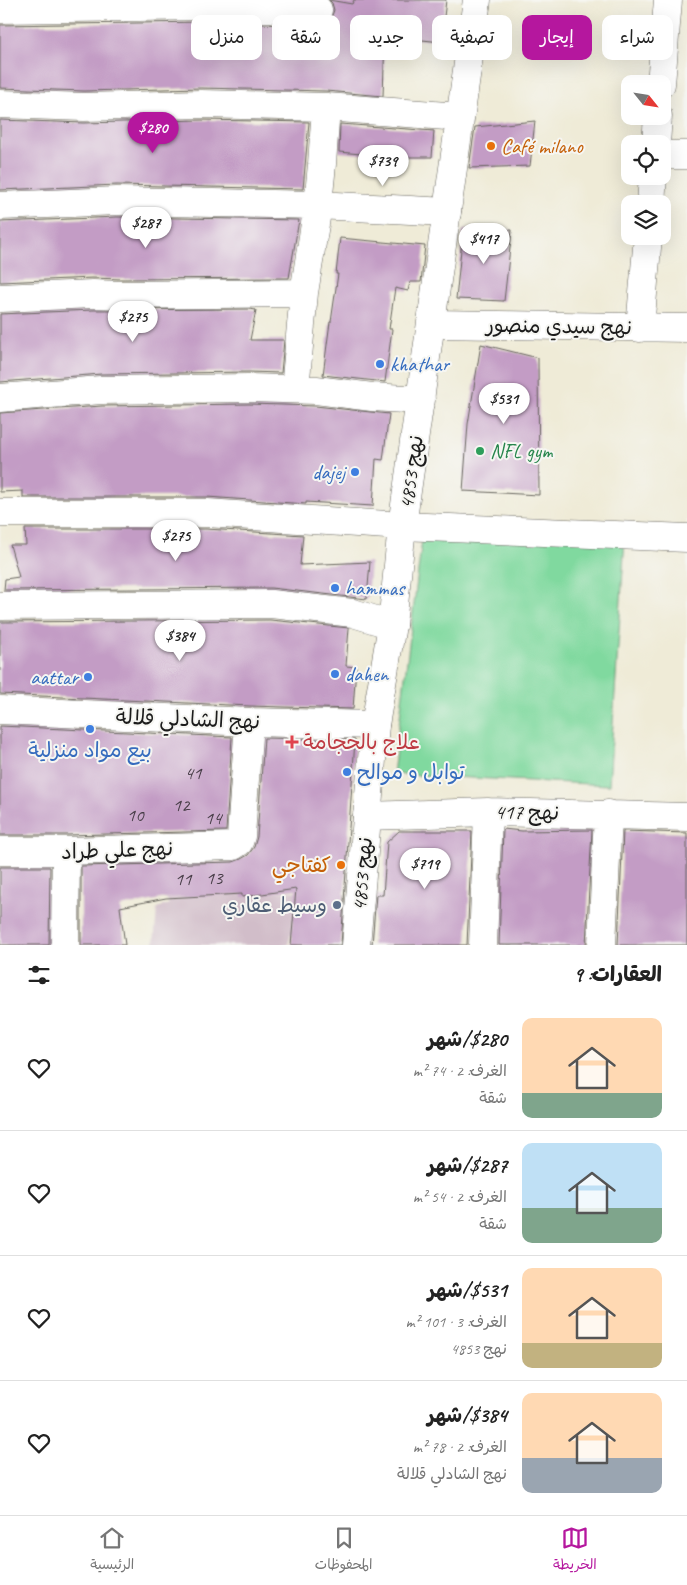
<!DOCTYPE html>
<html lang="ar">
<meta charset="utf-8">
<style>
:root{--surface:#fff;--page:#f6f6f6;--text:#222;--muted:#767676;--line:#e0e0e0;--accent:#b5179e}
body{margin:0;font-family:Caveat,"Playpen Sans Arabic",sans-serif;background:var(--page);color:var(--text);direction:rtl;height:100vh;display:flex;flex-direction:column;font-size:19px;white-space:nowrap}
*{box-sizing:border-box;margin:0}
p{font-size:16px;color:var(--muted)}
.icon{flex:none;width:28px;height:28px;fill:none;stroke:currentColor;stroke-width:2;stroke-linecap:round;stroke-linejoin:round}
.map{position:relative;height:945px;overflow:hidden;direction:ltr}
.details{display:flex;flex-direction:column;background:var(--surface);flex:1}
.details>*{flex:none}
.banner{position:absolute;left:15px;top:15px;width:658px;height:45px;direction:rtl;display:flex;gap:10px}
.needle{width:32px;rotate:120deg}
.fabs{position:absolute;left:621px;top:75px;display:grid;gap:10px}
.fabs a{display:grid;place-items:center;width:50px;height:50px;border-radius:10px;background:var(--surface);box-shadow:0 5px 20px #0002;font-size:25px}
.price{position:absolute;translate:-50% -42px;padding:0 11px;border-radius:18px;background:#fff;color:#222;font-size:16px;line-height:32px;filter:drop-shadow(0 1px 2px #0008)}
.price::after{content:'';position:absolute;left:50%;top:30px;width:15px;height:11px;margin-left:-8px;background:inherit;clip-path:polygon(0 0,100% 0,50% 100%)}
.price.current{background:var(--accent);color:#fff}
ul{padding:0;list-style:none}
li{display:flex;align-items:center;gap:15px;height:125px;padding:0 25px}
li+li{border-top:1px solid var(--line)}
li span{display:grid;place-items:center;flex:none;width:140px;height:100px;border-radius:10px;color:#555}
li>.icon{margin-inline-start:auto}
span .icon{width:60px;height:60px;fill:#fffc;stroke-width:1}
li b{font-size:21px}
h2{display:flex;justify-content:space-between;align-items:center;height:60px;padding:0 25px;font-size:21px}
.chip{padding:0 18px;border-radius:10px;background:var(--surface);box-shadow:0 5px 20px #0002;font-size:18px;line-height:45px}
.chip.current{background:var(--accent);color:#fff}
.dock{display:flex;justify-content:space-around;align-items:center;height:70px;border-top:1px solid var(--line);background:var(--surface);font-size:14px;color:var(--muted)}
.dock a{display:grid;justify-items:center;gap:2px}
.dock .current{color:var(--accent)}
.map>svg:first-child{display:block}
</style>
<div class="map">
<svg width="687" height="945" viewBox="0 0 687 945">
<rect width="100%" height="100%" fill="#f6f6f2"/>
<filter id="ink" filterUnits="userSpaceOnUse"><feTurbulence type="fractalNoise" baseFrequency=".02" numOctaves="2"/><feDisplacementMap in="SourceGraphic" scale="10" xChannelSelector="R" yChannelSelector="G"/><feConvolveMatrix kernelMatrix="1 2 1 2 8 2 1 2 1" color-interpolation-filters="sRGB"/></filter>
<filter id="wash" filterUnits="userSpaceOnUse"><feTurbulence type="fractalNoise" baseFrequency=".0096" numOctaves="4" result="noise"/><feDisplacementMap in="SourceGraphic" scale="20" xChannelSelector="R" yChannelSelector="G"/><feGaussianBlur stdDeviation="1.12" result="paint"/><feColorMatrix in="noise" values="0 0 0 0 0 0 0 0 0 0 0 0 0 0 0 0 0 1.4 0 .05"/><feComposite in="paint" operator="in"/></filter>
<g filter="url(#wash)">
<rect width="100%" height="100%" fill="#efebd7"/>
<!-- industrial -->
<path fill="#d1bdc9" d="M296,891L295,918L344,921L340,939L291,934L288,945H154L157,908L169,904L166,898Z"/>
<!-- green -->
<path fill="#80d99f" stroke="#4e7a5e" d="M423,531L625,539L609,785L393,774Z"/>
<g id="blocks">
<!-- building -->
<path fill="#c39cc5" d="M329,0L352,4L354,0H446L441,42L385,36L383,96L326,91L201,88L84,91L0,88V25L207,22L317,26L326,24L331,18L334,10L332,3Z
M0,120L84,123L201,120L309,122L303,189L117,185L0,190Z
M535,121L530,166L469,168L475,127Z
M340,124L434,131L432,157H372V155L339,152Z
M117,217L299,220L289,278L121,279L92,278L0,282V222Z
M463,230H512L504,301L456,299Z
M340,238L425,246L421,282H410L408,291L395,288L389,329H392L385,382L323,375L330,322H331L338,274H336Z
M249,309L256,310L250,340H284L281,373L249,372L101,374L0,382V314L93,310Z
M481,344L538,358L539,495L463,491L468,424Z
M249,404L315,406L389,414L383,460L376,459L373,506L306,502V504L207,497H23V491L0,492V413L102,406Z
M25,529H206L303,535L300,565L370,562L367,599L271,588L4,590L5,579L19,577L10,545H26Z
M270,620L349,628L346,666L356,667L353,709L250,706L0,694V622Z
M0,726L232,737L226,831L66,835H0Z
M264,738L355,740L341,945H291L296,889L242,897V894L166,898L120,907L125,945H81V866L233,862L241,859L248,855L254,847L257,837Z
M503,829L522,831L592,830L586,945H499Z
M399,831H472L467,945H372L376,895H383L387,842Z
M623,831L687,833V945H618Z
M0,867H50L49,945H0Z"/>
</g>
</g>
<g filter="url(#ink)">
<use href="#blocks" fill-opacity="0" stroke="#66645d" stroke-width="1"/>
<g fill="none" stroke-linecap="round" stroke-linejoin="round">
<!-- minor casing -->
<g stroke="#66645d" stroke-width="29">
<path id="minor" d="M0,9L207,6L318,10
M661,84L668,0
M0,104L84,107L201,104L326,107L460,117
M656,144L658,116
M662,155H687
M651,204L653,176
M0,206L117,201L318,205L447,212
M0,298L93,294L121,295L304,293
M432,324L687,328
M640,328L648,236
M295,389L304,293L318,205L322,164L326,107
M0,398L101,390L249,388L316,390L372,397L421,400
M0,513H207L402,526L687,538
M0,606L271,604L353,613L392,625
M0,710L249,722L375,725
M367,816L488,812L687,817
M0,851H66L233,846L239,842L241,836L249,722
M65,945L66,851
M483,945L488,812
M602,945L608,814"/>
</g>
<!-- tertiary casing -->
<g stroke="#66645d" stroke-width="29">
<path id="tertiary" d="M356,945L375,725L392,625L402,526L477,0"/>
</g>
<!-- minor -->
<use href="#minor" stroke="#fff" stroke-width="28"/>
<!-- tertiary -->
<use href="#tertiary" stroke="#fff" stroke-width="28"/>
</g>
</g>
<!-- markers -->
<g fill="#e8710a" stroke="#f6f6f2" stroke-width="2">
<circle cx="491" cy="146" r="5"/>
<circle cx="341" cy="865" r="5"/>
</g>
<g fill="#3f7fe0" stroke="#f6f6f2" stroke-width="2">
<circle cx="380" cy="364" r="5"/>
<circle cx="355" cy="472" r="5"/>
<circle cx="335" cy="588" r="5"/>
<circle cx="335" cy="674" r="5"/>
<circle cx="88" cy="677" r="5"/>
<circle cx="90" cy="729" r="5"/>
<circle cx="347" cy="772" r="5"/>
</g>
<circle fill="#2e9e5b" stroke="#f6f6f2" stroke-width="2" cx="480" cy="451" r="5"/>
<path fill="#e0444e" stroke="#f6f6f2" stroke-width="2" d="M289.5 734.5h5v5h5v5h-5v5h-5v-5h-5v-5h5z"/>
<circle fill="#5c6f8a" stroke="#f6f6f2" stroke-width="2" cx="337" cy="905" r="5"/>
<g text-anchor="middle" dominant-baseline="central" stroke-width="4" stroke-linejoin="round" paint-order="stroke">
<!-- number labels -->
<g font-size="19" fill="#463c46">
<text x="193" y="773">41</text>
<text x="181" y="805">12</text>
<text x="135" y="815">10</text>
<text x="213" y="818">14</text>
<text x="214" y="878">13</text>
<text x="183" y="879">11</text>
</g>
<!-- food labels -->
<g font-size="21" fill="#c56008" stroke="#f6f6f2" text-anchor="start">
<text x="501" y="146">Café milano</text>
<text x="331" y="865" text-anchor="end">كفتاجي</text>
</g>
<!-- street labels -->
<g font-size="21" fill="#1c1c1c" stroke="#f6f6f2">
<text transform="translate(559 326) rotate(1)">نهج سيدي منصور</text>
<text transform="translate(411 472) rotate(-82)">نهج 4853</text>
<text transform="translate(188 719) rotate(2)">نهج الشادلي قلالة</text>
<text transform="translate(527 812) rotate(1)">نهج 417</text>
<text transform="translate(117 850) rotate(-2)">نهج علي طراد</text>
<text transform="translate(362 874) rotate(-85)">نهج 4853</text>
</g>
<!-- shop labels -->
<g font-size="21" fill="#366cbe" stroke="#f6f6f2" text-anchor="start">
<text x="390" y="364">khathar</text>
<text x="345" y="472" text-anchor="end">dajej</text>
<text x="345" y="588">hammas</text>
<text x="345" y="674">dahen</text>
<text x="78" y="677" text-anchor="end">aattar</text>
<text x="90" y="750" text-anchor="middle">بيع مواد منزلية</text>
<text x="357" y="772">توابل و موالح</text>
</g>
<!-- leisure labels -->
<g font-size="21" fill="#27864d" stroke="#f6f6f2" text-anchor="start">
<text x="490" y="451">NFL gym</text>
</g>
<!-- health labels -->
<g font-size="21" fill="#be3a42" stroke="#f6f6f2" text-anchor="start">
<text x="303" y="742">علاج بالحجامة</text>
</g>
<!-- service labels -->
<g font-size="21" fill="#4e5e75" stroke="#f6f6f2" text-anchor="end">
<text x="327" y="905">وسيط عقاري</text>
</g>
</g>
</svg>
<div class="fabs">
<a><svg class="needle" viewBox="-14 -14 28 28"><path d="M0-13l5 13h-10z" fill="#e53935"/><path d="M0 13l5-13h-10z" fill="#767676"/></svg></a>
<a><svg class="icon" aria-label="locate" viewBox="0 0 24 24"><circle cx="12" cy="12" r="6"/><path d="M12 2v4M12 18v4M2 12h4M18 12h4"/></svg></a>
<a><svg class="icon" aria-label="layers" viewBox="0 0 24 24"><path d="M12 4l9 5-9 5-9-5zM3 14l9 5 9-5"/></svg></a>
</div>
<b class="price current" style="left:153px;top:154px">$280</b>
<b class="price" style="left:383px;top:187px">$739</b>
<b class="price" style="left:146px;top:249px">$287</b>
<b class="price" style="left:484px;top:265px">$417</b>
<b class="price" style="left:133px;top:343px">$275</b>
<b class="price" style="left:504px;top:425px">$531</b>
<b class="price" style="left:176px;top:562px">$275</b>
<b class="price" style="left:180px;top:662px">$384</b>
<b class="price" style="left:425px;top:890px">$719</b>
<div class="banner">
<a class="chip">شراء</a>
<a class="chip current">إيجار</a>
<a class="chip">تصفية</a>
<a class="chip">جديد</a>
<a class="chip">شقة</a>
<a class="chip">منزل</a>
</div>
</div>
<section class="details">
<h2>العقارات: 9<svg class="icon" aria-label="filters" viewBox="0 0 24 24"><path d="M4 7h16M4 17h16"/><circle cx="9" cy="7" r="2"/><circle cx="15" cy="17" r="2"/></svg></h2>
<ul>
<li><span style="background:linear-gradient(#ffd9b3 75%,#7fa58c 0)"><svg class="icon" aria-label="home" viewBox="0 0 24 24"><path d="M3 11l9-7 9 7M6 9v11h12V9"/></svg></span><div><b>$280/شهر</b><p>الغرف: 2 · 74 m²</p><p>شقة</p></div><svg class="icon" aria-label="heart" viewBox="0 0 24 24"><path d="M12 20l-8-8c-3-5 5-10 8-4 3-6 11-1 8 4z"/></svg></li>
<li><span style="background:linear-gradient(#bfe0f5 65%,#7fa58c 0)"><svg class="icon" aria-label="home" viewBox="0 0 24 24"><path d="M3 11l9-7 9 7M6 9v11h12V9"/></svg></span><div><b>$287/شهر</b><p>الغرف: 2 · 54 m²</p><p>شقة</p></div><svg class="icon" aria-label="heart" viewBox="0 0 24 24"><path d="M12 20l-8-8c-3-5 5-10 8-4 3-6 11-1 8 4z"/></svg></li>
<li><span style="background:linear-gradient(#ffd9b3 75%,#c2b280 0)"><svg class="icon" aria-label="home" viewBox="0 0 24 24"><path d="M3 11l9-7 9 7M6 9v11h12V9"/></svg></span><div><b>$531/شهر</b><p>الغرف: 3 · 101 m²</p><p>نهج 4853</p></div><svg class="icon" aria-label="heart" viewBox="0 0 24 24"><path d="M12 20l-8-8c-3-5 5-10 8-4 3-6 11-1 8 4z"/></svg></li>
<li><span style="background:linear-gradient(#ffd9b3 65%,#9aa5b1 0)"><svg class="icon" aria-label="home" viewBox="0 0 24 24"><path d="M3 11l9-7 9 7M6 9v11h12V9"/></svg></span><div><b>$384/شهر</b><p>الغرف: 2 · 78 m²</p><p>نهج الشادلي قلالة</p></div><svg class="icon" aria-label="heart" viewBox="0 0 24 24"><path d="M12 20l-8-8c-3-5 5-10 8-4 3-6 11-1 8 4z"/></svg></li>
</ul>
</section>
<nav class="dock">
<a class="current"><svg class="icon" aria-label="map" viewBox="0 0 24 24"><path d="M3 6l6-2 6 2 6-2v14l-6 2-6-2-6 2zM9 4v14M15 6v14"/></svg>الخريطة</a>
<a><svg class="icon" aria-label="saved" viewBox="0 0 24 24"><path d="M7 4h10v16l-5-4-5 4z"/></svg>المحفوظات</a>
<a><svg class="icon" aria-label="home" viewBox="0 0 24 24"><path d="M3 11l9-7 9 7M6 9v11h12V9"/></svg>الرئيسية</a>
</nav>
